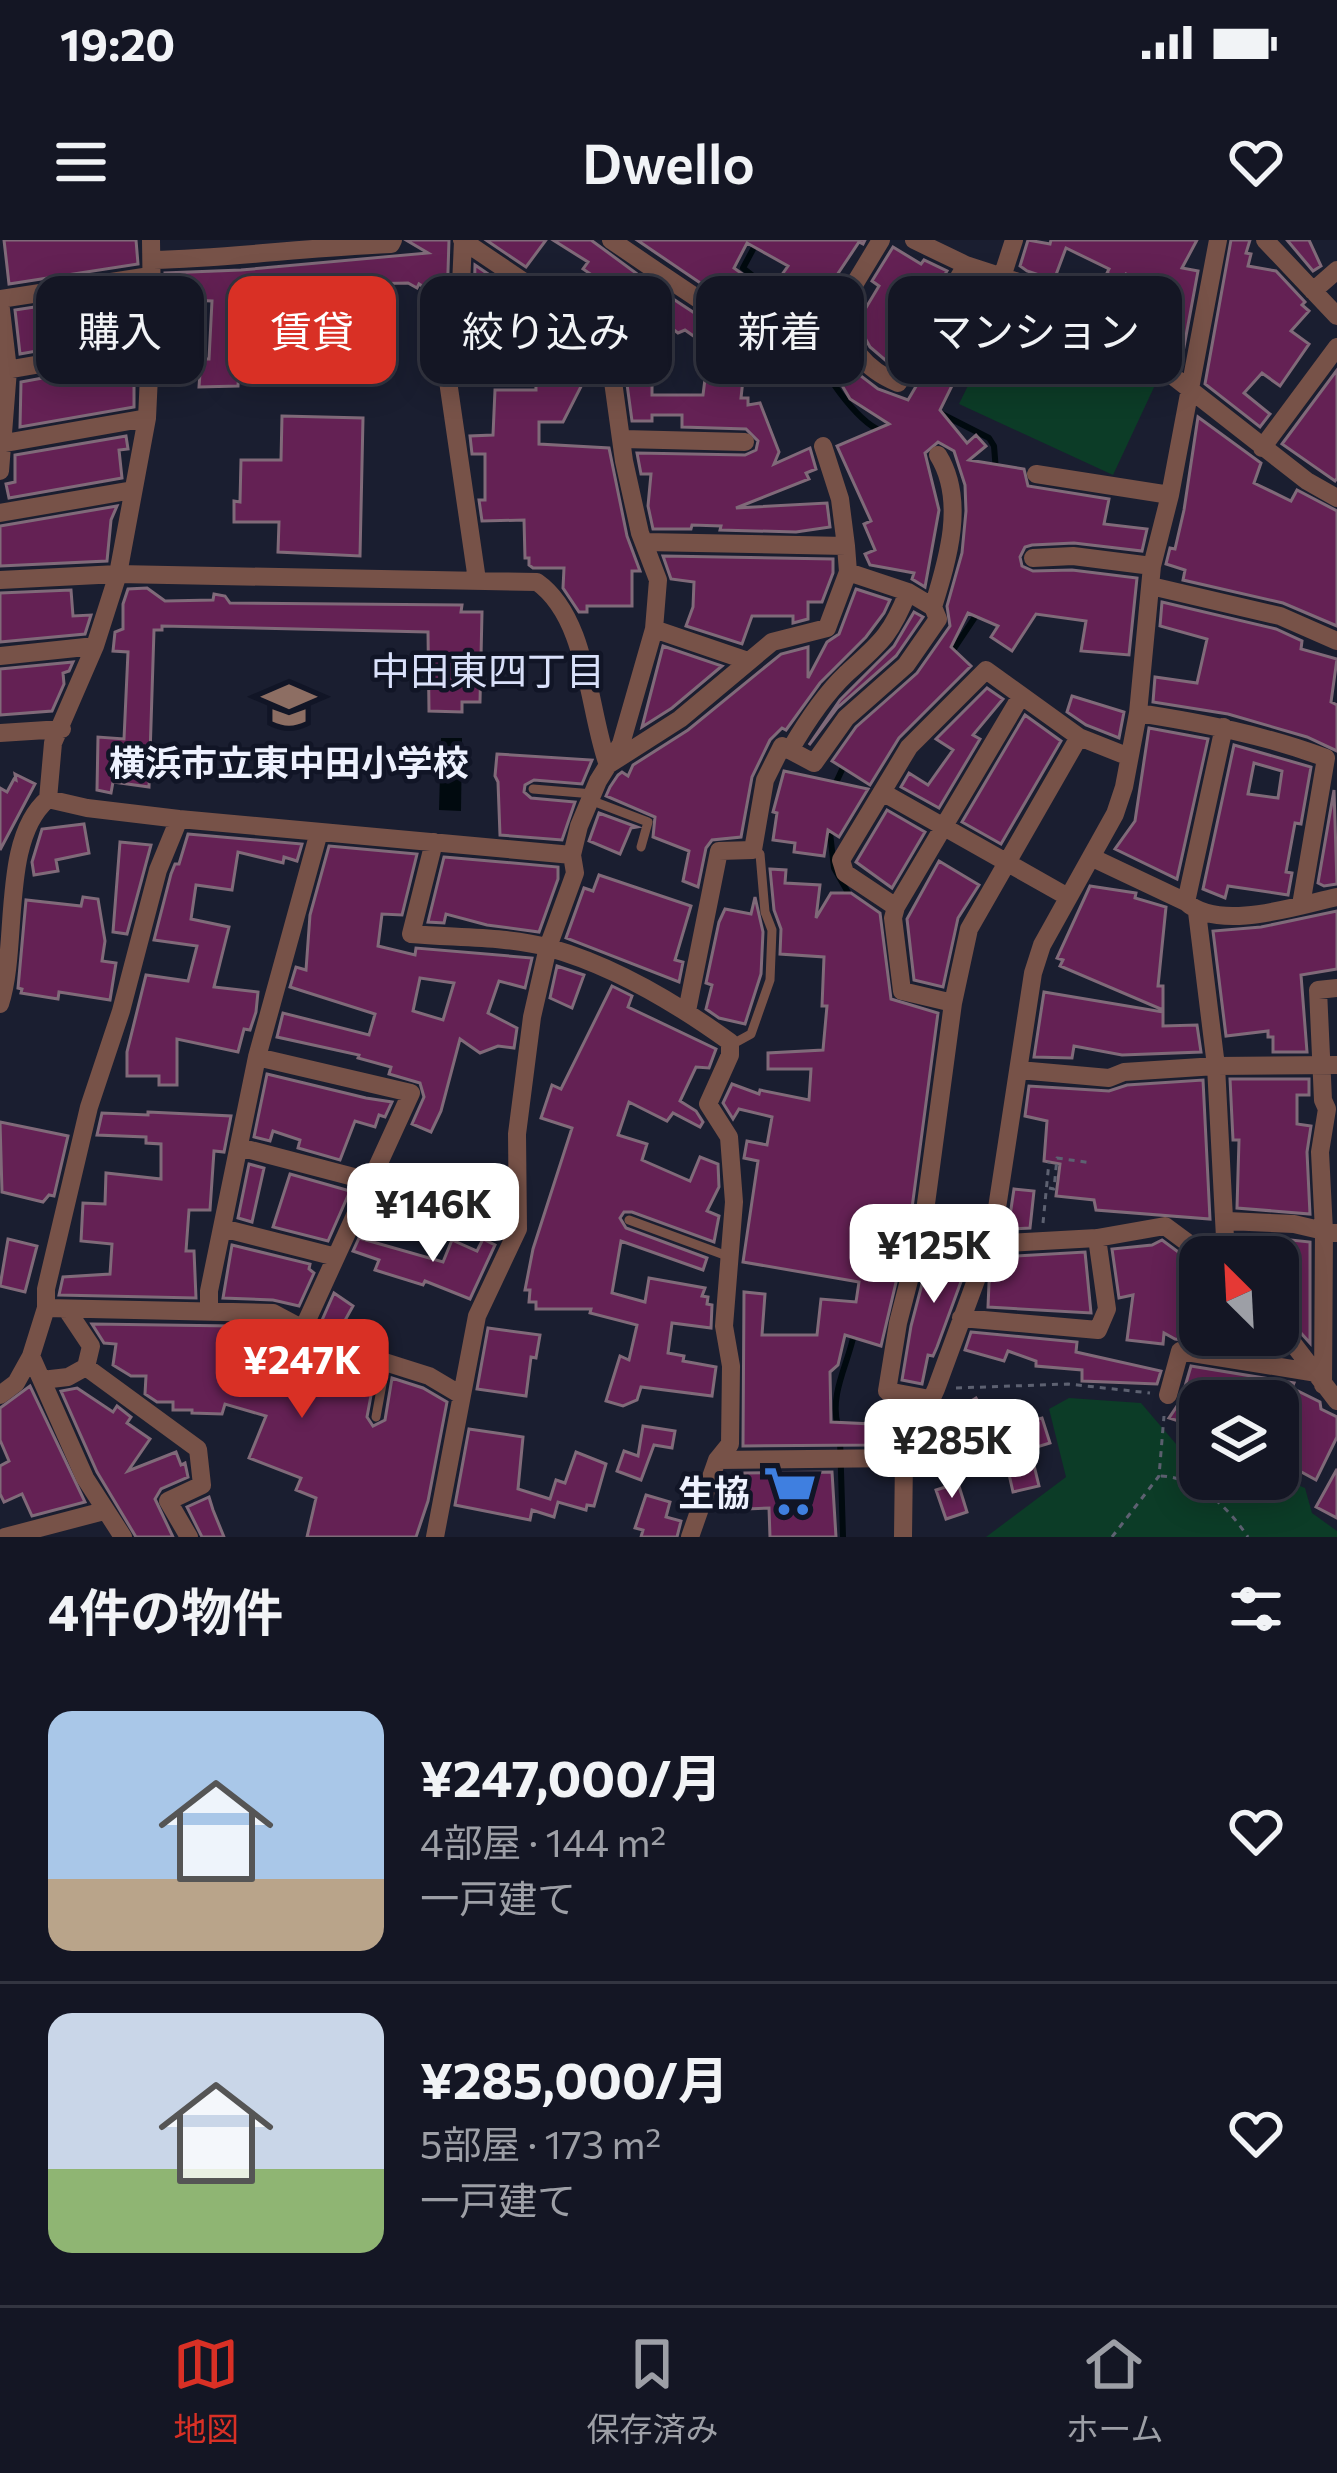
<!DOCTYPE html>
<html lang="ja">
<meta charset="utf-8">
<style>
:root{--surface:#141624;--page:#1d1f2c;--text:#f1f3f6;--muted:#9d9fa6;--line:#333541;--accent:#d93025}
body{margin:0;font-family:Commissioner,"Noto Sans JP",sans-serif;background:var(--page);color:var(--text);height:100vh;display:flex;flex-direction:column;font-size:45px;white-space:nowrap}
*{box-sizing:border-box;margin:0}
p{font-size:39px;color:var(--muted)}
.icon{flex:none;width:66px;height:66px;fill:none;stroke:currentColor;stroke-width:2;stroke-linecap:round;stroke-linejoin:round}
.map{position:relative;height:1297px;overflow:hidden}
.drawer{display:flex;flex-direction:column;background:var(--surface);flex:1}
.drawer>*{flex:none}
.hud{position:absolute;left:36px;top:36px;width:1266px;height:108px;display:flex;gap:24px}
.needle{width:78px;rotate:336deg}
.fabs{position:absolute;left:1179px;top:996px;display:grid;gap:24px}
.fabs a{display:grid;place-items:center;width:120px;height:120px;border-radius:24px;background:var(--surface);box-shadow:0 6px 30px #0003,0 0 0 3px var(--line);font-size:60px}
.price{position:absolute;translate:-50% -102px;padding:0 27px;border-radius:24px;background:#fff;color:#222;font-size:39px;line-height:78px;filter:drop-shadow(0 3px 6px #0008)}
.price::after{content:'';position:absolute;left:50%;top:72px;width:36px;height:27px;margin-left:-18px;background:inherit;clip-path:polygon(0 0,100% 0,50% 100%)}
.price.on{background:var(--accent);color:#fff}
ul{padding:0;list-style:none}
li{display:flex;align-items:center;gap:36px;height:300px;padding:0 48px}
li+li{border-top:3px solid var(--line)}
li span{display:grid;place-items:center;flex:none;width:336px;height:240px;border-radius:24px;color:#555}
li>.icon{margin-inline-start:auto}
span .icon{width:144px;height:144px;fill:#fffc;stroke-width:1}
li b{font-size:51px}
h2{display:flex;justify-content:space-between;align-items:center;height:144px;padding:0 48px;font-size:51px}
.pill{padding:0 42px;border-radius:24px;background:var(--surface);box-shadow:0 6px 30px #0003,0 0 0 3px var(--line);font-size:42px;line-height:108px}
.pill.on{background:var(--accent);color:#fff}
.status{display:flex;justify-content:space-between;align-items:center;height:84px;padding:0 60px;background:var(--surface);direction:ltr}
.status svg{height:33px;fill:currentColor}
header{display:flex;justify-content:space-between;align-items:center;height:156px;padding:0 48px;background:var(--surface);font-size:54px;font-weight:600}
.dock{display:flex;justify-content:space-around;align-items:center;height:168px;border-top:3px solid var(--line);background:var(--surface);font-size:33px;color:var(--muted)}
.dock a{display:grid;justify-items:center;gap:6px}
.dock .on{color:var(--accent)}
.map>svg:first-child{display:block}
</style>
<div class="status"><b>19:20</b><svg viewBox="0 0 49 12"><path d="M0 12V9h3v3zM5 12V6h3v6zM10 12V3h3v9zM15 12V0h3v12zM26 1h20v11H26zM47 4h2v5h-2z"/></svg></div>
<header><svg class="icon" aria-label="menu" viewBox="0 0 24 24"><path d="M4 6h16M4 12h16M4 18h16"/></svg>Dwello<svg class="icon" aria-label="heart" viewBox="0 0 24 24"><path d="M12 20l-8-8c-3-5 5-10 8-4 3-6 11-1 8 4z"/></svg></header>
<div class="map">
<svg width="1337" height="1297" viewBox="0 0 1337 1297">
<rect width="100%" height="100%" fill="#1a1e30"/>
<!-- green -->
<path fill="#0c3c27" d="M1002,76L1155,145L1113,235L959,164Z
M1069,1158L1141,1163L1200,1232V1239L1278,1237L1305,1248L1312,1273L1337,1291V1297H986L1066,1237L1049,1169Z"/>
<!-- water -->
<path fill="#010a0f" d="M441,498H462L461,571L439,570Z"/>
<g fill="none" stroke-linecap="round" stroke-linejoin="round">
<!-- stream -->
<path stroke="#010a0f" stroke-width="6" d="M758,0L743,28L776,54
M783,65C806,98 845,176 881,191
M936,171L989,198L994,206L996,231
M951,413L977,374
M834,547L846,521
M829,584L834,628L850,656
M838,1186C829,1155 848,1124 854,1094
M840,1199L843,1297"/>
</g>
<!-- building -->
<path fill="#642154" stroke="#806a79" stroke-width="3" fill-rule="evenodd" d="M4,0H136L138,24L9,44Z
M406,0H449L447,62L419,44L417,48L408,43L363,44V37L302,38L303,49L250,50L247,95L234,98L233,127H239L238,146L199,147L201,119H209L212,61L165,59V33L241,30L428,13Z
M486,0H546L526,27Z
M553,0H591L636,33L621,55L583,29L588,22Z
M637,0H865L863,4L859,2L835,38L819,70L842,113L857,133L878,149L908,160L928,126L931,128L948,102L941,98L970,45L978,48L962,99L973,103L940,170L967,203L976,195L986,206L969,220L1024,229L1028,246L1109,259L1104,284L1147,289L1142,311L1074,303L1032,305L1025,307L1020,317L1022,326L1033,331L1072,330L1137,338L1129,415L1081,411L1086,381L1036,374L1012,411L991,397L998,386L968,373L951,407L971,426L899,498L870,545L832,521L856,487L917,433L950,386L947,366L962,313L966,271L965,245L954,211L938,202L925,213L939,270L925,347L912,339L914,333L870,325L865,314L875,310L864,284L871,281L837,206L889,184L850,159L817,103L823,100L788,68L771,91ZM747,3L788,26L769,53L734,28Z
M1028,0L1050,4L1051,0H1197L1182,28L1198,31L1181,123L1160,109L1163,96L1135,81L1152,46L1126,34L1123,41L1107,33L1109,29L1066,8L1054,40L1027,31L1020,26Z
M1231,0H1250L1246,13L1251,14L1248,26L1276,31L1305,62L1302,65L1309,71L1291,91L1309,104L1280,146L1262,133L1244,153L1270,174L1260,187L1205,144Z
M1287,0H1309L1321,26L1313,31Z
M893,7L921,24L924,20L947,31L891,125L870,107L854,78L856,73L861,76L879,46L872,41Z
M475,25L594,106L596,117L563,182H539V204L609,208L627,296L640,331H632V366H587V372H579L563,348L564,328H533L529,325V318H525L524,280L482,281L479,260H485V214H472L470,196L493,195L495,150H536L535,100L474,64Z
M658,49L740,103L722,127L744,130L741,158H748V165L760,163L779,212L774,224L810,208L816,229L806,233L809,239L736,268L827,263L830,287L796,292L720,290L721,286L692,285L691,289H653L648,266L651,234H641L637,213L745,215L756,210L758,201L746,189L682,187V175H652V181H632L624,122L640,102L662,120L652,132V155H703L709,107L685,90L678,93L645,68Z
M138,51L137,93L20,114L15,70Z
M1016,55L1062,72L1050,96L997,72L1002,57L1012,63Z
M134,121V167L20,187L21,142Z
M1337,130V238L1335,241L1282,204Z
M282,176L363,178L360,316L278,312L279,282H234V261L240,262L241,220H281Z
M1198,177L1261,223L1254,243L1291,261L1297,250L1337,271V386L1283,363L1183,340L1185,330L1166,324L1170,308L1175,309L1184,270Z
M126,196L128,209L119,210L122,238L9,258L6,244L15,242V215Z
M117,266L111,280L107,321L0,326V286Z
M663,316L833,319V333L822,362H808V379L793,383V376H752L742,404L686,386L693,367L694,342L671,339Z
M147,348L165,361L213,360L214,354L225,356L230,363L462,365L461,372H482L480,462H462V472L429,471L428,392L162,386V390H154L149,547L113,542L111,553L97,550L98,497L124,499L128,412L113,411L115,392L123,389V364L128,349Z
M856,349L890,360L884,373L866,397L820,443L786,490L782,488L770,500L752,537L741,597L712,600L706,608L698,647L683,641L689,611L653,597L655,577L606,556L610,547L618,535L622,532L628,536L633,525L688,490L781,414L808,407V438L827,402L839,394Z
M71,350L73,376L91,375L85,394L0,402V353Z
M1162,362L1276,389L1302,401L1301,409L1337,419L1331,462L1337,465V511L1307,497L1228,474L1153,462L1155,437L1197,443L1207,399L1160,386Z
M914,372L923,377L896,416L837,468L809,505L840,460L894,406Z
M663,406L722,426L672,468L642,487Z
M73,422L69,431L63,433L64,444L52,471L0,475V429Z
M987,448L1003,459L973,495L980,499L939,568L901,547L909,533L928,545L953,510L936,499Z
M1072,456L1124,472L1119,498L1086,485L1067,472Z
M1025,475L1061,501L1001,604L962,582Z
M1149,488L1208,499L1177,639L1115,609L1135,581Z
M1234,505L1311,527L1301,584L1295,583L1286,632L1292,633L1288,655L1228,646L1225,658L1203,649ZM1254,523L1282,531L1278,558L1248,554Z
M497,514L592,520L582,544L534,540L525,545L524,552L531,558L575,562L562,600L500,595L498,542L495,536Z
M784,531L868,549L839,597L828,590L824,616L794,612L795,603L773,600L777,573L773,572Z
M15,534L35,544L0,610V548L7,552L14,539L16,540Z
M1334,550L1337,644L1324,646L1318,643Z
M887,570L925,592L892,648L856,622Z
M599,573L637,587L631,588L620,614L589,601Z
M84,584L89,613L56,620L58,631L34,635L32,622L42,589Z
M188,594L302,604L297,621L284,617L283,623L238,612L232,650L196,645L191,679L229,687L214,747L258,752L256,772L250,790L244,789L238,812L177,799V845H159V836H127V812L146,735L188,741L197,706L154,700L171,634L175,624H179Z
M120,602L151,605L127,694L113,692Z
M329,606L417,614L402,675L382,674L378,706L415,715L416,708L532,718L525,748L499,741L488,773L517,788L514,808L498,806L480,813L460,799L441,871L431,892L412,884L424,857L420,843L389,834L391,827L358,818L359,815L277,797L283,773L369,795L375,774L290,747L296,727L306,730L310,675ZM420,738L454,743L443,780L413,771Z
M444,617L558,627V639L539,692L487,685L446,674L444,683L428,682Z
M939,621L979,645L958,678L943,747L914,740L907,679Z
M770,629L786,630L785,643L820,645L816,678L831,653H851L880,673L891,759L938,773L910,983L881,1106L845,1095L838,1125L830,1132L831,1182L872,1184L871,1205L743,1206L744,1052L765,1054L762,1095H817L821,1059L856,1062L859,1042L743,1022L758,921L744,918L747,901L767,905L772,877L739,869L733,879L723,863L732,844L759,854L760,850L809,860L811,829H768V813L823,810L827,766H822L824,717L780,714L781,689L774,670Z
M599,635L691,666L675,720L683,722L679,742L566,698L584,648L593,651Z
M1090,646L1136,653L1135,658L1166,667L1158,746H1163V770L1060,726L1063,720L1057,718Z
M83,657L98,659L105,701L102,721L116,723L110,760L59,752L58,759L21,753L22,749L18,748L26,660L81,666Z
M755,657L763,692L761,734L745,784L719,778L706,769L712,745L706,743L719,682L725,669L751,674Z
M1337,671V729L1301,735L1307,812H1273V797H1268V791L1226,796L1213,691L1261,687Z
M557,726L584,735L572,768L550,758Z
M612,746L632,756L628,767L716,809L709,828L696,827L680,861L696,871L703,882L700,887L673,873L667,881L629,862L618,895L647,904L642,920L690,941L700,917L718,924L719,947L707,971L719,976L714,1002L632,972H624L620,978L626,988L707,1018L703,1030L621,1001L612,1053L645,1062L649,1038L705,1048L702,1056L708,1057L707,1064L712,1065L711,1088L672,1083L668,1113L684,1116L683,1121L716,1127L712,1156L641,1147L637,1160L623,1166L606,1161L620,1116L629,1120L637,1085L590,1073L591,1069H536V1062H529L530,1050H525L533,1009L572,888L541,878L552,845L561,849Z
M1044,752L1163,772V786L1197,785L1201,812L1122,815L1074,806L1072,818L1034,817Z
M267,834L366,858L392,862L385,877L379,875L375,887L355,881L340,920L298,908L300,900L273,891L270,901L254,897Z
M1230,839H1309V855H1297V884L1311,886L1307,912L1310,974L1237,968L1239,900H1233Z
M1203,840L1210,979L1096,970L1094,960L1056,956L1060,924L1044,921L1047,881L1025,876L1029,846L1109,851L1127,845Z
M148,872L231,876L224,912L214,911L210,970H189L186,1011H194L196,1058L59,1055L63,1037L110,1034L112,1004L81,1001L83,963L105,964L106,933L161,939V904L146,903V897L97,895L102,873L148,875Z
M0,882L68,896L54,956L49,955L43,962L2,952Z
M249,924L264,928L252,982L238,978Z
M290,934L350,951L328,1001L273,987Z
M412,934L462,944L458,964L452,963L450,972L406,964Z
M1014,949L1034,951L1030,988L1008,989Z
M1244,995L1310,1002V1103L1281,1071L1280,1010H1243Z
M359,998L443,1022L452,1000L477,1011L483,999L495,1005L470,1059L425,1041L423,1045L375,1030L379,1020L353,1011Z
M8,999L37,1006L25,1052L0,1046Z
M1162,1000L1200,1028V1095H1269L1282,1114L1175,1099L1164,1093L1163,1104L1127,1100L1133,1055L1119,1058L1112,1009L1152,1005Z
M933,1002L973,1009L937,1107L933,1116L928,1115L922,1144L902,1140L911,1086Z
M232,1005L310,1024L309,1029L314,1033L299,1066L273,1060L223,1058Z
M1085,1012L1091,1073L988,1067L989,1043L999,1017Z
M334,1053L353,1066L338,1093L319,1087Z
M92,1084L232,1086L226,1118L234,1128L243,1122L250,1086H269L294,1099L282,1144L288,1153L299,1148L309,1112L345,1124L344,1128L375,1134L367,1177L373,1186L385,1180L392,1138L423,1148L447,1162L428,1261L416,1297H307L316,1258L296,1250L301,1238L249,1218L266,1176L225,1164L222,1174L192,1173V1170H173V1162H157L145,1154L146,1136H131L113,1125L116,1104L104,1103Z
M488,1088L540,1095L536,1118L531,1117L526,1156L477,1149Z
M971,1092L1077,1102L1076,1112L1161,1131L1157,1144L1082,1141V1130L1036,1126V1121L1008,1111L1004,1121L965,1110Z
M1191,1126L1294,1143L1292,1148L1320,1162L1321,1169L1337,1177V1197L1316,1240L1278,1219V1196L1285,1183L1278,1180V1161L1237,1148L1234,1161L1200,1159V1188L1169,1178L1181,1160Z
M30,1146L85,1262L32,1276L22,1254L4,1262L0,1254V1226L9,1221L0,1200V1168Z
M77,1148L113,1172L117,1166L131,1177L127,1183L150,1199L128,1231L176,1212L181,1225L185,1223L188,1237L161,1249L155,1259L173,1297H136L97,1232L61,1151Z
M976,1158L996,1190L1042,1178L1050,1203L1030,1209L1039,1246L1013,1252L1004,1212L964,1225L955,1206L936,1214L929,1197L966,1182L958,1169Z
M643,1186L675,1191L672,1208L654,1205L641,1240L617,1231L624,1211L638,1216Z
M469,1189L523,1197L518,1249L550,1259L556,1240L565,1243L576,1212L606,1224L594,1266L587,1265L586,1270L558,1262L554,1277L532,1270L530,1280L455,1265Z
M1337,1229V1278L1316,1267Z
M832,1232L836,1297H770L769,1268L747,1269L745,1233Z
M958,1243L967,1272L946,1279L936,1250Z
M646,1255L670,1262L666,1277L681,1281L677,1297H641L643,1290L635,1288Z
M209,1257L213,1270L224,1297H202L187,1267Z"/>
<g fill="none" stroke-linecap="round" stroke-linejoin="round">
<!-- path -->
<path stroke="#5d6171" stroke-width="3" stroke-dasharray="6 6" stroke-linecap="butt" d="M1049,948L1054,949L1057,918L1092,923
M1043,983L1049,922
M956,1148L1068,1144L1150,1153
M1161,1236C1198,1238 1227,1266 1248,1297
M1112,1297L1159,1236L1164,1176"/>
<!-- service -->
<path stroke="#775248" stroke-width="9" d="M533,549L593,554
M590,560L648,582L641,607
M731,805L751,794L770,740L772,690L765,672L760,614L753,610
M629,980L730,1017
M235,1119L244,1072
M291,1145L305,1092
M376,1177L386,1122"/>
<!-- minor -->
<path stroke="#775248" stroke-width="18" d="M151,0L152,72L147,178L118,334L95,406L53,503L48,559L87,568L179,579L572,615
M462,0L607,98
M881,0L837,73C852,108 862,128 898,143L966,25
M914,0L966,25L1064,57L1119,94L1307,241L1337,258
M1265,0L1337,76
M463,1L460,67L441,93L477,340
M153,20C233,18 311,7 391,4L393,0
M655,30L770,107
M1003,34L1014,0
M1313,51L1337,30
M0,59L150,36
M0,61L8,130L0,231
M1,131L150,105
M623,199L745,202
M0,204L147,178
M823,206L840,259L846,306
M1262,208L1337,107
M1036,234L1170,255
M0,273L133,250
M1033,318L1073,316L1152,326
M848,332L908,352L933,367C948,319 966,260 938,215
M0,340L118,334L537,342C588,378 588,470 608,525L680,479L772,402L827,388L848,332L846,306L645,302
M1151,346L1280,376L1337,401
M654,389L748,421
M0,416L95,406
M1138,473C1203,483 1264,495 1326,518L1301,665
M0,493L62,489
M790,510C805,484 824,455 846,434C880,403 890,397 908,352
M882,552L1068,657
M434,602L411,694C456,698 507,696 550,708C614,726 676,763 730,802V815L708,864L729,897L734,962L724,1086L731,1126L730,1204L717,1220L690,1297
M1093,618L1186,662C1219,692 1296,666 1337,657
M1186,662L1224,487
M896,667L1021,456
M1197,672L1216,826L1226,1017
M953,763L902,751L893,678L896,667L845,633L841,620L909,507L986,430L1079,497
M0,764C19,706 0,599 48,559
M687,771L719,611L753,610L765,540L782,506L814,523L846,478L906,425L938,379L933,367
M257,817L411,853L303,1089
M1019,830L1109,838L1124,832L1216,826L1337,825
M239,907L369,941
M1227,981L1294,984L1324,991L1320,912L1327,869L1323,860L1318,750L1337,748
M923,986L898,1083L887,1151L930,1159
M222,988L336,1017
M991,999L923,986L953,763L969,689L1079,497L1127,516
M990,1004L1097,998L1165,986L1207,1017
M46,1068L273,1073L303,1089L312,1099L429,1136L461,1155
M209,1070V1051L257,817L319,592
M961,1078L1098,1090L1107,1069L1097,998
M1278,1084L1337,1161
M86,1127L198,1209L202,1245L168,1261L189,1297
M42,1140L68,1137L86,1127L91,1106L67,1070
M1323,1145L1324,991L1337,993
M0,1155L16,1143L31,1116
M1168,1155L1180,1111L1317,1133
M717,1220L904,1218
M5,1297L104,1271
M123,1297L85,1238L31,1116L46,1068V1049L89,867L121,771L158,630L179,579
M435,1297L477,1076L518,989L517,894L532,777L548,707L575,633L572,615L579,586L598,541L621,504L654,389L658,340L640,293L624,221L607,98L655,30L611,0
M903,1297L904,1218L936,1149L993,994L1033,733L1042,705L1115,574L1124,547L1138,473L1152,326L1170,255L1218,0"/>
</g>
<!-- icons -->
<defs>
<g id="school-bare" transform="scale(4.14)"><path d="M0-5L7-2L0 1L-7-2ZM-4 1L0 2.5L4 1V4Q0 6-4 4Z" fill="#8d6e63" stroke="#111526" stroke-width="2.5" paint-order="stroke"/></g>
<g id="supermarket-bare" transform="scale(4.14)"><path d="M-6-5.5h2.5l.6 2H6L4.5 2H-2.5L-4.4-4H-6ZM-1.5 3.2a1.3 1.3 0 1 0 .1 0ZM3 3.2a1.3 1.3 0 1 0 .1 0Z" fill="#3f7fe0" stroke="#111526" stroke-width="2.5" paint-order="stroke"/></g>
</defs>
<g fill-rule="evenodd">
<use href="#school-bare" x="289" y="465"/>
<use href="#supermarket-bare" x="790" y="1251"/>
</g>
<g text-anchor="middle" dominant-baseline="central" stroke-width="9" stroke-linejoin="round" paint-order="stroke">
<!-- poi labels -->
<g font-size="36" font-weight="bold" fill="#edf1fe" stroke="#111526">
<text x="289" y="521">横浜市立東中田小学校</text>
<text x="750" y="1251" text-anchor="end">生協</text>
</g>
<!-- neighbourhood labels -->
<g font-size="39" fill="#dae1fa" stroke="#111526">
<text x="488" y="429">中田東四丁目</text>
</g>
</g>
</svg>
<div class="fabs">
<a><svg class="needle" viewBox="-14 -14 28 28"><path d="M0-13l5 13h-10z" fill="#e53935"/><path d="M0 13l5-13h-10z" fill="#9d9fa6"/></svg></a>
<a><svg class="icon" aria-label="layers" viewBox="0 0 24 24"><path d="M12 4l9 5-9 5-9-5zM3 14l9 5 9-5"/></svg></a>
</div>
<b class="price" style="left:433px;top:1025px">¥146K</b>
<b class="price" style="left:934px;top:1066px">¥125K</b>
<b class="price on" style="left:302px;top:1181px">¥247K</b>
<b class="price" style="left:952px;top:1261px">¥285K</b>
<div class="hud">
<a class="pill">購入</a>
<a class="pill on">賃貸</a>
<a class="pill">絞り込み</a>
<a class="pill">新着</a>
<a class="pill">マンション</a>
</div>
</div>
<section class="drawer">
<h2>4件の物件<svg class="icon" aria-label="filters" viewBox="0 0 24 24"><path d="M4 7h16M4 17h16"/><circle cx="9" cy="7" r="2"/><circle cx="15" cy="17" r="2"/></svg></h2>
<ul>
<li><span style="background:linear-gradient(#a9c7e8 70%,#b9a48a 0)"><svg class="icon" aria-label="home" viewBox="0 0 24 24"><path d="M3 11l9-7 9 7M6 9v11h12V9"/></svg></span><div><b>¥247,000/月</b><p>4部屋 · 144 m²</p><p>一戸建て</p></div><svg class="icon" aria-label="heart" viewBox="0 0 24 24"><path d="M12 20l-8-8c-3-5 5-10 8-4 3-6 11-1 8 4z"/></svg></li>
<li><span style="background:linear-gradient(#c9d6e8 65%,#8fb573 0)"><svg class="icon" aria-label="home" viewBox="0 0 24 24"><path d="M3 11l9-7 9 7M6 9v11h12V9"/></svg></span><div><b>¥285,000/月</b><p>5部屋 · 173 m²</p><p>一戸建て</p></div><svg class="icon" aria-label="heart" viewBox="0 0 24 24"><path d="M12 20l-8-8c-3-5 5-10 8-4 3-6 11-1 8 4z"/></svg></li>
</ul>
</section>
<nav class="dock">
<a class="on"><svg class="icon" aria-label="map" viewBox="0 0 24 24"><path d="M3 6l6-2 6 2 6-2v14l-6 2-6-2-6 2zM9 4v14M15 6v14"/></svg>地図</a>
<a><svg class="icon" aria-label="saved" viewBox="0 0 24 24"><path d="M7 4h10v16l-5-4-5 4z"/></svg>保存済み</a>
<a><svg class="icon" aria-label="home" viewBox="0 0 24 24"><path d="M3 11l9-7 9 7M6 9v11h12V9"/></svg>ホーム</a>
</nav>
